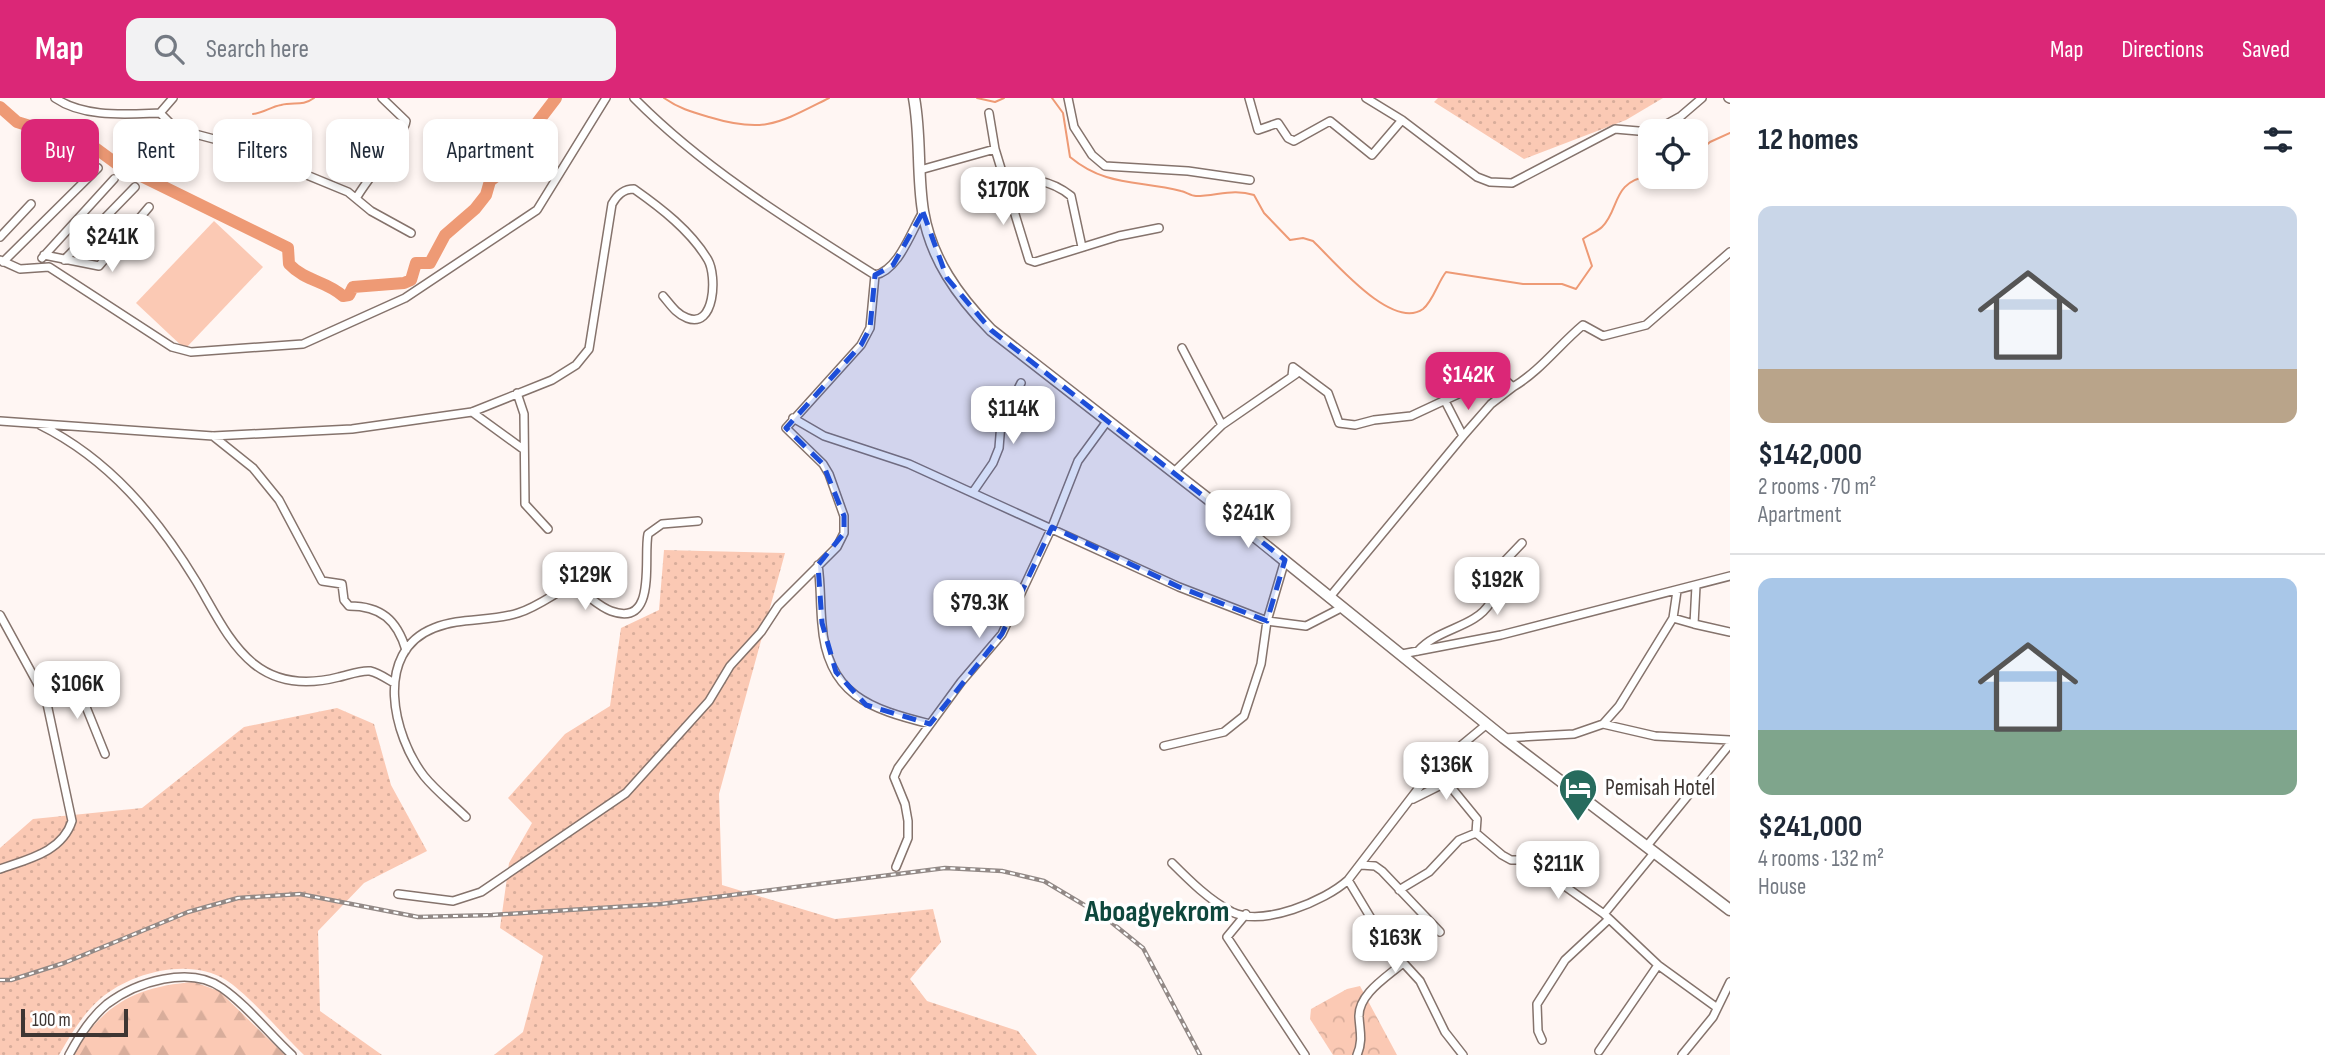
<!DOCTYPE html>
<meta charset="utf-8">
<style>
:root{--surface:#fff;--page:#f2f2f3;--text:#1f2937;--muted:#747a83;--line:#e0e1e3;--accent:#db2777}
body{margin:0;font-family:"Sofia Sans Condensed",sans-serif;background:var(--page);color:var(--text);height:100vh;display:flex;flex-direction:column;font-size:26px;white-space:nowrap}
*{box-sizing:border-box;margin:0}
p{font-size:23px;color:var(--muted)}
.icon{flex:none;width:38px;height:38px;fill:none;stroke:currentColor;stroke-width:2;stroke-linecap:round;stroke-linejoin:round}
.map{position:relative;flex:1;overflow:hidden}
.sheet{display:flex;flex-direction:column;background:var(--surface);width:595px}
.sheet>*{flex:none}
.hud{position:absolute;left:21px;top:21px;width:665px;height:63px;display:flex;gap:14px}
.buttons{position:absolute;left:1638px;top:21px;display:grid;gap:14px}
.buttons a{display:grid;place-items:center;width:70px;height:70px;border-radius:14px;background:var(--surface);box-shadow:0 4px 10px #0003;font-size:35px}
.scale{position:absolute;left:21px;bottom:18px;width:107px;box-sizing:border-box;padding-left:7px;border:4px solid #3e3633;border-top:0;font-size:19px;line-height:24px;white-space:nowrap;color:#3e3633;-webkit-text-stroke:5px #fff;paint-order:stroke}
.price{position:absolute;translate:-50% -60px;padding:0 16px;border-radius:14px;background:#fff;color:#222;font-size:23px;line-height:46px;filter:drop-shadow(0 2px 4px #0008)}
.price::after{content:'';position:absolute;left:50%;top:42px;width:21px;height:16px;margin-left:-10px;background:inherit;clip-path:polygon(0 0,100% 0,50% 100%)}
.price.on{background:var(--accent);color:#fff}
ul{padding:0;list-style:none}
li{display:grid;align-content:center;gap:14px;height:371px;padding:0 28px}
li+li{border-top:2px solid var(--line)}
li span{display:grid;place-items:center;height:217px;border-radius:14px;color:#555}
li>.icon{margin-inline-start:auto}
span .icon{width:126px;height:126px;fill:#fffc;stroke-width:1}
li b{font-size:30px}
h2{display:flex;justify-content:space-between;align-items:center;height:84px;padding:0 28px;font-size:30px}
.tag{padding:0 24px;border-radius:14px;background:var(--surface);box-shadow:0 4px 10px #0003;font-size:24px;line-height:63px}
.tag.on{background:var(--accent);color:#fff}
header{display:flex;align-items:center;gap:42px;box-sizing:border-box;height:98px;padding:0 35px;background:var(--accent);color:#fff}
header strong{font-size:33px}
nav{display:flex;gap:38px;margin-inline-start:auto;font-size:24px}
.search{width:490px;height:63px;background:var(--page);display:flex;align-items:center;gap:18px;box-sizing:border-box;padding:0 24px;border-radius:14px;color:var(--muted);font-size:26px}
main{display:flex;flex:1;min-height:0}
.map>svg:first-child{display:block}
</style>
<header>
<strong>Map</strong>
<div class="search"><svg class="icon" aria-label="search" viewBox="0 0 24 24"><circle cx="10" cy="10" r="6"/><path d="M15 15l6 6"/></svg>Search here</div>
<nav><a>Map</a><a>Directions</a><a>Saved</a></nav>
</header>
<main>
<div class="map">
<svg width="1730" height="957" viewBox="0 0 1730 957">
<defs>
<pattern id="grass-dots" width="8" height="8" patternUnits="userSpaceOnUse" patternTransform="scale(1.75)"><rect width="8" height="8" fill="#fbc9b4"/><path d="M2 2h.1M6 6h.1" fill="none" stroke="#d8ad9b" stroke-width="1.8" stroke-linecap="round"/></pattern>
<pattern id="forest-firs" width="22" height="20" patternUnits="userSpaceOnUse" patternTransform="scale(1.75)"><rect width="22" height="20" fill="#fbc9b4"/><path d="M5 1l3.5 6h-7zM16 11l3.5 6h-7z" fill="#d8ad9b"/></pattern>
<pattern id="park-crowns" width="20" height="18" patternUnits="userSpaceOnUse" patternTransform="scale(1.75)"><rect width="20" height="18" fill="#fbc9b4"/><path d="M2 6a3 3 0 1 1 6 0M12 15a3 3 0 1 1 6 0" fill="none" stroke="#d8ad9b"/></pattern>
</defs>
<rect width="100%" height="100%" fill="#fff6f3"/>
<!-- grass -->
<path fill="url(#grass-dots)" d="M1438,0H1663L1626,22L1524,61L1434,4Z
M664,452L785,455L719,696L722,787L835,821L933,811L941,844L910,881L927,903L1018,933L1037,957H494L523,934L543,858L500,830L509,765L532,725L508,700L565,636L610,608L621,530L659,512Z
M337,610L374,626L391,687L427,753L364,785L318,833L320,913L382,957H304C283,937 248,896 226,882C190,859 131,874 100,901C82,917 71,936 59,957H0V750L33,721L142,710L244,629Z"/>
<!-- forest -->
<path fill="url(#forest-firs)" d="M194,884L219,893L285,957H74C101,906 138,888 194,884Z"/>
<!-- park -->
<path fill="url(#park-crowns)" d="M1360,888L1397,957H1333L1310,921L1311,911L1347,891Z"/>
<!-- garden -->
<path fill="#fbc9b4" d="M214,123L263,169L185,251L136,205Z"/>
<g fill="none" stroke-linecap="round" stroke-linejoin="round">
<!-- stream -->
<path stroke="#ee9a75" stroke-width="2" d="M664,0C678,10 692,14 709,19C765,36 779,25 829,0
M977,0L995,4L1004,0
M1052,0L1063,15L1070,59C1106,89 1138,82 1181,93C1186,94 1191,98 1196,98C1217,98 1233,90 1254,97L1264,115L1290,142L1303,140L1313,143C1334,163 1392,233 1423,211C1433,203 1438,184 1446,174L1523,186H1562L1576,191L1592,168L1583,141C1589,136 1597,134 1602,129C1620,112 1611,83 1650,78
M253,16C264,15 270,9 281,7C293,3 302,9 314,0
M1696,56L1710,44L1730,35"/>
<!-- river -->
<path stroke="#ee9a75" stroke-width="12" d="M0,9L17,24L72,41H83L117,66L288,150L289,166C306,184 325,182 343,198L349,197L353,189L404,185L411,182L416,165H430L445,137L475,111L486,97L490,83L498,77C522,79 523,65 530,45L527,38L556,0"/>
<!-- street casing -->
<g stroke="#85736c" stroke-width="10">
<path id="street" d="M55,0C84,20 126,16 160,15L173,0
M634,0C704,71 791,124 875,177C899,172 911,133 923,114
M1068,0L1074,29L1092,57L1105,68L1188,73L1250,82
M1249,0L1258,32L1278,25L1288,40L1294,43L1330,23L1372,57L1402,22
M1366,0L1402,22L1477,79L1490,84L1512,85L1615,31L1650,34
M1728,0L1730,1
M160,15L176,31L229,45L348,94L371,113L411,135
M989,15L995,51L1029,162L1035,164L1119,138L1159,130
M1654,33L1681,18L1702,0
M920,72L995,51
M1003,82C1029,80 1050,81 1071,98L1082,149
M357,99C367,81 405,37 406,23L382,0
M0,139L31,106
M44,157L99,168L149,109
M42,160L114,81
M0,162L20,171L49,169L172,249L191,254L303,246L405,200L537,112L606,0
M64,162L135,89
M3,164L98,70
M1182,250L1222,327
M1292,278L1293,269L1328,295L1339,325L1355,327L1374,322L1411,318L1469,291L1504,281L1513,289C1540,273 1559,247 1583,227L1603,238L1646,227L1730,154
M517,295L524,316L525,406L548,431
M1445,303L1463,338
M472,314L523,351
M793,320L824,338L909,366L1179,489L1267,523L1306,528L1341,510
M0,323L213,338L352,331L472,314L552,282L576,267L589,251L612,106C617,97 623,91 634,91C661,110 691,133 708,162C717,178 715,231 687,220C676,216 670,206 663,198
M40,327C109,361 157,419 196,483C213,511 228,545 254,566C279,586 308,587 339,579C348,577 361,572 370,573C379,575 387,581 394,585
M213,338L253,370L279,402L322,483L342,486L344,502L349,508C381,508 397,522 406,552
M1174,374L1222,327L1296,276
M973,394L993,365L999,350L1001,325L1021,285
M818,467C821,487 820,506 822,526C827,597 870,611 930,626
M1696,488L1694,526L1730,534
M1329,500L1463,338L1491,306L1513,289
M0,517L46,601L72,723C62,754 28,761 0,771
M1673,520L1694,526
M1418,553C1438,530 1475,530 1490,505L1481,488L1522,445
M1402,556L1501,537L1730,478
M46,601L61,584L70,583L78,589L105,656
M1603,626L1619,608L1673,520L1677,493
M1504,640L1574,636L1603,626L1655,638L1730,642
M1164,648L1224,634L1244,618L1261,566L1267,523L1285,462
M1413,701L1441,687L1450,688L1477,721L1476,735
M466,719C453,706 436,693 424,678C393,638 373,554 434,530C461,519 491,524 518,515C537,509 552,497 569,488C586,493 595,507 611,513C658,530 643,460 648,436L662,426L698,423
M1646,749L1730,646
M1172,765C1190,783 1209,802 1232,814C1263,829 1325,803 1348,782L1434,670L1487,626
M1361,767L1375,768L1382,773L1440,834
M896,769L908,740V723L905,706L894,679L898,670L961,584L1002,536L1052,429L1078,363L1108,322
M1348,782L1387,847L1420,883L1445,934L1463,957
M1399,792L1429,774L1459,742L1476,735L1502,757L1511,762H1528L1604,816L1658,867L1716,909
M398,796L453,803L481,794L626,695L709,603L730,568L761,534L778,508L837,449L844,435V418L829,376L823,366L786,330L861,247L870,230L875,177
M1246,816L1227,839L1305,957
M1604,816L1654,755
M1542,942L1538,933L1537,906L1565,862L1609,821
M1599,953L1658,867
M69,957C79,938 90,920 107,906C136,884 190,867 222,890C248,908 269,936 292,957
M1357,957C1363,943 1360,934 1359,919C1358,896 1387,879 1403,865
M1682,957L1713,919L1730,884"/>
</g>
<!-- secondary casing -->
<g stroke="#85736c" stroke-width="13">
<path id="secondary" d="M914,0C921,37 917,76 923,113C931,161 958,198 991,232L1212,404L1504,640L1730,812"/>
</g>
<!-- street -->
<use href="#street" stroke="#fff" stroke-width="7"/>
<!-- secondary -->
<use href="#secondary" stroke="#fff" stroke-width="10"/>
<!-- rail casing -->
<g stroke="#928986" stroke-width="4.5">
<path id="rail" d="M0,882H11L64,865L188,814L238,800L300,796L418,819L492,817L661,806L945,770L1002,773L1044,783L1106,820L1143,850L1200,957"/>
</g>
<!-- rail -->
<use href="#rail" stroke="#fff" stroke-width="2" stroke-dasharray="5" stroke-linecap="butt"/>
</g>
<!-- marked area -->
<path fill="#1d4ed8" fill-opacity="0.2" stroke="#1d4ed8" stroke-width="5" stroke-dasharray="14 9" stroke-linejoin="round" d="M923,114L947,180L991,232L1285,462L1267,523L1179,489L1052,429L1002,536L930,626L866,607L836,574L822,525L818,467L844,435V418L823,366L786,330L861,247L870,230L875,177L893,167Z"/>
<!-- icons -->
<defs>
<g id="hotel-pin" transform="scale(2.0125)"><path d="M0 17L-7.5 6A9.5 9.5 0 1 1 7.5 6Z" fill="#276b5d" stroke="#fff"/><path d="M-6-4.5h1.5V1H6V5H4.5V3h-9V5H-6ZM-4 0a1.8 1.8 0 1 1 3.6 0ZM.5 0V-2.5h3Q6-2.5 6 0Z" fill="#fff"/></g>
</defs>
<g fill-rule="evenodd">
<use href="#hotel-pin" x="1578" y="690"/>
</g>
<g text-anchor="middle" dominant-baseline="central" stroke-width="7" stroke-linejoin="round" paint-order="stroke">
<!-- poi labels -->
<g font-size="23" fill="#3e3633" stroke="#fff" text-anchor="start">
<text x="1605" y="690">Pemisah Hotel</text>
</g>
<!-- district labels -->
<g font-size="30" font-weight="bold" fill="#0e473c" stroke="#fff">
<text x="1157" y="814">Aboagyekrom</text>
</g>
</g>
</svg>
<div class="buttons">
<a><svg class="icon" aria-label="locate" viewBox="0 0 24 24"><circle cx="12" cy="12" r="6"/><path d="M12 2v4M12 18v4M2 12h4M18 12h4"/></svg></a>
</div>
<div class="scale">100 m</div>
<b class="price" style="left:1003px;top:129px">$170K</b>
<b class="price" style="left:112px;top:176px">$241K</b>
<b class="price on" style="left:1468px;top:314px">$142K</b>
<b class="price" style="left:1013px;top:348px">$114K</b>
<b class="price" style="left:1248px;top:452px">$241K</b>
<b class="price" style="left:585px;top:514px">$129K</b>
<b class="price" style="left:1497px;top:519px">$192K</b>
<b class="price" style="left:979px;top:542px">$79.3K</b>
<b class="price" style="left:77px;top:623px">$106K</b>
<b class="price" style="left:1446px;top:704px">$136K</b>
<b class="price" style="left:1558px;top:803px">$211K</b>
<b class="price" style="left:1395px;top:877px">$163K</b>
<div class="hud">
<a class="tag on">Buy</a>
<a class="tag">Rent</a>
<a class="tag">Filters</a>
<a class="tag">New</a>
<a class="tag">Apartment</a>
</div>
</div>
<section class="sheet">
<h2>12 homes<svg class="icon" aria-label="filters" viewBox="0 0 24 24"><path d="M4 7h16M4 17h16"/><circle cx="9" cy="7" r="2"/><circle cx="15" cy="17" r="2"/></svg></h2>
<ul>
<li><span style="background:linear-gradient(#c9d6e8 75%,#b9a48a 0)"><svg class="icon" aria-label="home" viewBox="0 0 24 24"><path d="M3 11l9-7 9 7M6 9v11h12V9"/></svg></span><div><b>$142,000</b><p>2 rooms · 70 m²</p><p>Apartment</p></div></li>
<li><span style="background:linear-gradient(#a9c7e8 70%,#7fa58c 0)"><svg class="icon" aria-label="home" viewBox="0 0 24 24"><path d="M3 11l9-7 9 7M6 9v11h12V9"/></svg></span><div><b>$241,000</b><p>4 rooms · 132 m²</p><p>House</p></div></li>
</ul>
</section>
</main>
